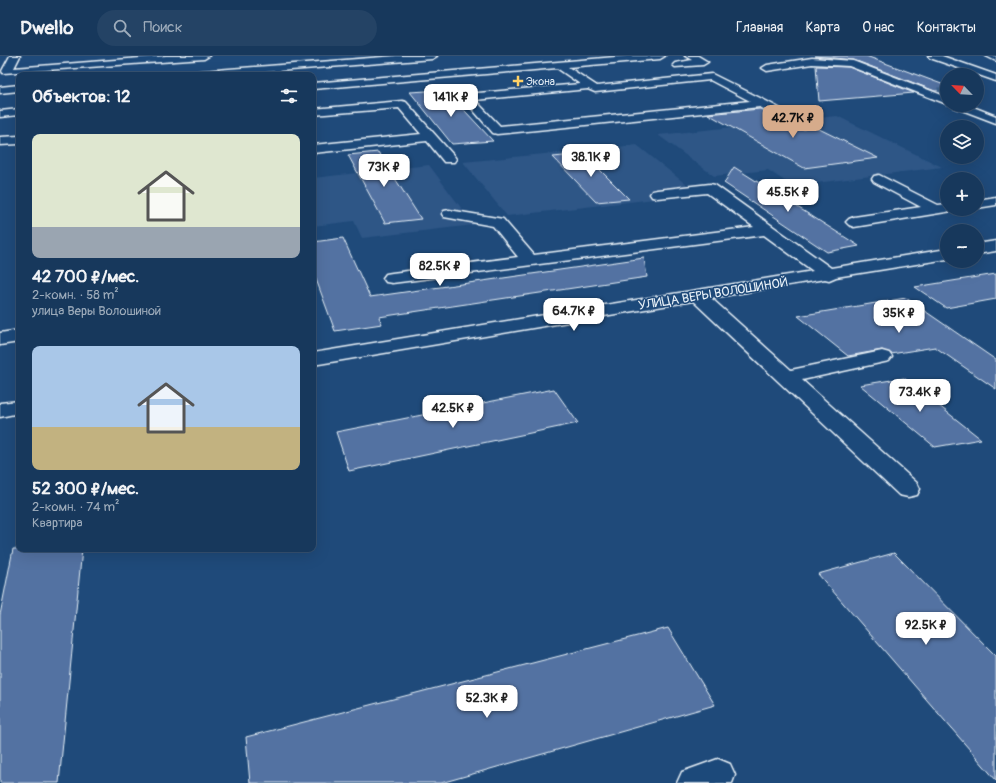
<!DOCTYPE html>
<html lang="ru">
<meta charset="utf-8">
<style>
:root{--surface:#17385c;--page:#244365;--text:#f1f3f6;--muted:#9eacbb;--line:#365272;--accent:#d6ab8b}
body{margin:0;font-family:Pangolin,sans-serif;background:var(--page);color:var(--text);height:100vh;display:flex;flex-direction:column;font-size:15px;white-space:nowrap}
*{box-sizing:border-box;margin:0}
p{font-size:13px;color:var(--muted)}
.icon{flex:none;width:22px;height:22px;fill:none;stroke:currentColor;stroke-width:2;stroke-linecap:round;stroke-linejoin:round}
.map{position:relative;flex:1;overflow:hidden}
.sheet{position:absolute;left:16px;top:16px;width:300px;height:480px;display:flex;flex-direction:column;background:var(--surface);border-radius:8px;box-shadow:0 4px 16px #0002,0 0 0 1px var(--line)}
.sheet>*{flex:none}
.needle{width:26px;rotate:295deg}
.tools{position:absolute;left:940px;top:12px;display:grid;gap:8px}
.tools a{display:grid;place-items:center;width:44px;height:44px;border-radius:50%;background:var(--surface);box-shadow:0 4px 16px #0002,0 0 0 1px var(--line);font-size:20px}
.price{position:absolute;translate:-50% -34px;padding:0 9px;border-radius:8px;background:#fff;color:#222;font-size:13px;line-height:26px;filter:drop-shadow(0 1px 2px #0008)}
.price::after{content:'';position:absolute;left:50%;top:24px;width:12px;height:9px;margin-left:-6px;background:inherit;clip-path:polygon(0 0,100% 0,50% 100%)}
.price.active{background:var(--accent);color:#111}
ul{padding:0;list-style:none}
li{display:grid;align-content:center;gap:8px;height:212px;padding:0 16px}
li span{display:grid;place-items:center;height:124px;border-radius:8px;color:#555}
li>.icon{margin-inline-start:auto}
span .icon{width:72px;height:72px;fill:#fffc;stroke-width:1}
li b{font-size:17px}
h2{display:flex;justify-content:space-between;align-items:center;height:48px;padding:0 16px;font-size:17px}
header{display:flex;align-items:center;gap:24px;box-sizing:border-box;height:56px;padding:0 20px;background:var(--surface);border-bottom:1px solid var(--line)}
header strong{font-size:19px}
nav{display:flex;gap:22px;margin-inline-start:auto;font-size:14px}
.search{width:280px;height:36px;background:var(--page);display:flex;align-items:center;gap:10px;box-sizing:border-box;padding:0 14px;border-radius:22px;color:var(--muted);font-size:15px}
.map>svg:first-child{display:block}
</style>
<header>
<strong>Dwello</strong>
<div class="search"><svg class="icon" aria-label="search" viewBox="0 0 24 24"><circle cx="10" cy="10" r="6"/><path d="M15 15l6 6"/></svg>Поиск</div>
<nav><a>Главная</a><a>Карта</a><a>О нас</a><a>Контакты</a></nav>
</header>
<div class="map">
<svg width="996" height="727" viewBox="0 0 996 727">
<rect width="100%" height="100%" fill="#1f4a7a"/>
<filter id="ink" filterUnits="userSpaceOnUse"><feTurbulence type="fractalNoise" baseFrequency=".025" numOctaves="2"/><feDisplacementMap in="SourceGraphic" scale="8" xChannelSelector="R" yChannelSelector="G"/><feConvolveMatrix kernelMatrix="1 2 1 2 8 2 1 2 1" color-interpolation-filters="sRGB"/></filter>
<g filter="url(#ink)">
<!-- built -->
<path fill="#2e5686" d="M837,60L942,111L792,130L768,114L714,120L658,79Z
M637,89L698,138L507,160L463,106Z
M429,109L474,169L362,182L354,165L313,170V122Z"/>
<!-- building -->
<path fill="#5272a2" stroke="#e8f1f8" d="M815,0H866L947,30V34L935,35L854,4Z
M816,10L849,11L914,37L819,45Z
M443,34L465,55L493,85L452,88L410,36Z
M760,53L796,73H806L808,70L807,67L878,102L804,112L708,58Z
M378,96L421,163L385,167L348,99Z
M584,98L629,143L596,146L553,101Z
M734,111L859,190L827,196L724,127Z
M343,182L370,241L644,202L647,221L379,261L382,268L335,275L313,215V186Z
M996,218V243L946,252L915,231Z
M906,242L996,304V333L935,291L891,298L882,294L848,300L798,260Z
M904,322L981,383L935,391L860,329Z
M554,333L578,367L349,415L336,376Z
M13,493H82L59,727H0V559Z
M894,497L996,600V724L818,518Z
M668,572L715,649L441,727H250L246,681Z"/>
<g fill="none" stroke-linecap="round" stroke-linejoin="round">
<!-- minor-tunnel -->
<path stroke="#3d638d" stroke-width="11" stroke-dasharray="11 5.5" stroke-linecap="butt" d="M938,37L947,36"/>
<!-- minor casing -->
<g stroke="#e8f1f8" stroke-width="3">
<path id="minor" d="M10,0H20L14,12L166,0H209L204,3L3,17L2,15Z
M396,0H437L432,3L228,19H185L190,16Z
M627,0H665L660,3L568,11L597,30L712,18L766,45L805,66L807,69L805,72H797L760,51L497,78L493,77L462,41L467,38L580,28L557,12L313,33V27ZM710,24L750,45L500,70L475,44L588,33L595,36Z
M685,0H698L708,6L703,9L675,11L673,9L675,7L692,4Z
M928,0H942L996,19V25L930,2Z
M986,0H996V5Z
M812,2L853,5L947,41V48L849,10L812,8L767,15L762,12L767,9Z
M19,29V35L0,37V31Z
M402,45L406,46L454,100L456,103L454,106H444L427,85L313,97V89L421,78L399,52L313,59V53Z
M952,49H968L996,60V67L954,51Z
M19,53V59L0,61V55Z
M19,80V88L0,89V81Z
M879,119L938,149L947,148V153H954L952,155L854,171L849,169L846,166L849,163L854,161L921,151L874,126L872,123L874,120Z
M710,128L715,129L831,212L947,193V203L836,221L829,224L825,223L711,242L791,314L882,295L889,297L892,301L889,305L802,324L917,427L920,433L917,439L908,441L899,439L693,245L313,309V297L813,215L764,179L392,227L386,226L383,222L386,218L392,217L518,201L493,170L444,161L442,158L444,155L449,154L503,163L534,199L754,171L707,137L657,142L652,141L650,138L652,135L657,134Z
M996,141V149L977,152V144Z
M996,185V195L977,198V188Z
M19,274V286L0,289V277Z
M19,345V357L0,361V347Z
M718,703L730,708L735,719L732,727H677L682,716Z"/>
</g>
<!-- minor -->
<use href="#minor" fill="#1f4a7a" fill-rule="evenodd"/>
</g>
</g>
<!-- markers -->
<path fill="#ffd166" stroke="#1f4a7a" stroke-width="1.5" d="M516 19h4v4h4v4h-4v4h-4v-4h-4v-4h4z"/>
<g text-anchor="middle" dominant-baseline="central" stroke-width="3" stroke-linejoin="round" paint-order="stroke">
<!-- far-poi labels -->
<g font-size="11" fill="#e8f1f8" stroke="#1f4a7a" text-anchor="start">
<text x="526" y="25">Экона</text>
</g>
<!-- street labels -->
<g font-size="13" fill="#e8f1f8" stroke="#1f4a7a">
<text transform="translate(713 238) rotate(-9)">УЛИЦА ВЕРЫ ВОЛОШИНОЙ</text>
</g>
</g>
</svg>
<div class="tools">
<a><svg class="needle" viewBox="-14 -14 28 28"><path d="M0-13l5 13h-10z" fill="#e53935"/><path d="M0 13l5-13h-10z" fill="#9eacbb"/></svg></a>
<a><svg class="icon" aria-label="layers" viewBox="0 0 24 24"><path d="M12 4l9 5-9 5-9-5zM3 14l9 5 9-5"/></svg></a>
<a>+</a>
<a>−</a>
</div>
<b class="price" style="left:451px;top:62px">141K ₽</b>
<b class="price active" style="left:793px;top:83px">42.7K ₽</b>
<b class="price" style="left:591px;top:122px">38.1K ₽</b>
<b class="price" style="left:384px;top:132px">73K ₽</b>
<b class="price" style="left:788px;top:157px">45.5K ₽</b>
<b class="price" style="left:440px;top:231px">82.5K ₽</b>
<b class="price" style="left:574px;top:276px">64.7K ₽</b>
<b class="price" style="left:899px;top:278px">35K ₽</b>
<b class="price" style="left:920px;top:357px">73.4K ₽</b>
<b class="price" style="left:453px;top:373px">42.5K ₽</b>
<b class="price" style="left:926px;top:590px">92.5K ₽</b>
<b class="price" style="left:487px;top:663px">52.3K ₽</b>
<section class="sheet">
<h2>Объектов: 12<svg class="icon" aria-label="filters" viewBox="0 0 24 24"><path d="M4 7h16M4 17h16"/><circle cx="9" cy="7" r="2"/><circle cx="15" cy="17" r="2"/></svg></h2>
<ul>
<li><span style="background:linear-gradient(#dfe7d0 75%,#9aa5b1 0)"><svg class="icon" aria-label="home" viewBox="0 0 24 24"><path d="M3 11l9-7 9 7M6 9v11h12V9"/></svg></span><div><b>42 700 ₽/мес.</b><p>2-комн. · 58 m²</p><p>улица Веры Волошиной</p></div></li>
<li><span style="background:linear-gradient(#a9c7e8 65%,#c2b280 0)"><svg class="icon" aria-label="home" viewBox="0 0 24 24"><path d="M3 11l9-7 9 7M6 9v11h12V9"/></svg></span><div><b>52 300 ₽/мес.</b><p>2-комн. · 74 m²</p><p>Квартира</p></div></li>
</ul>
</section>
</div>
